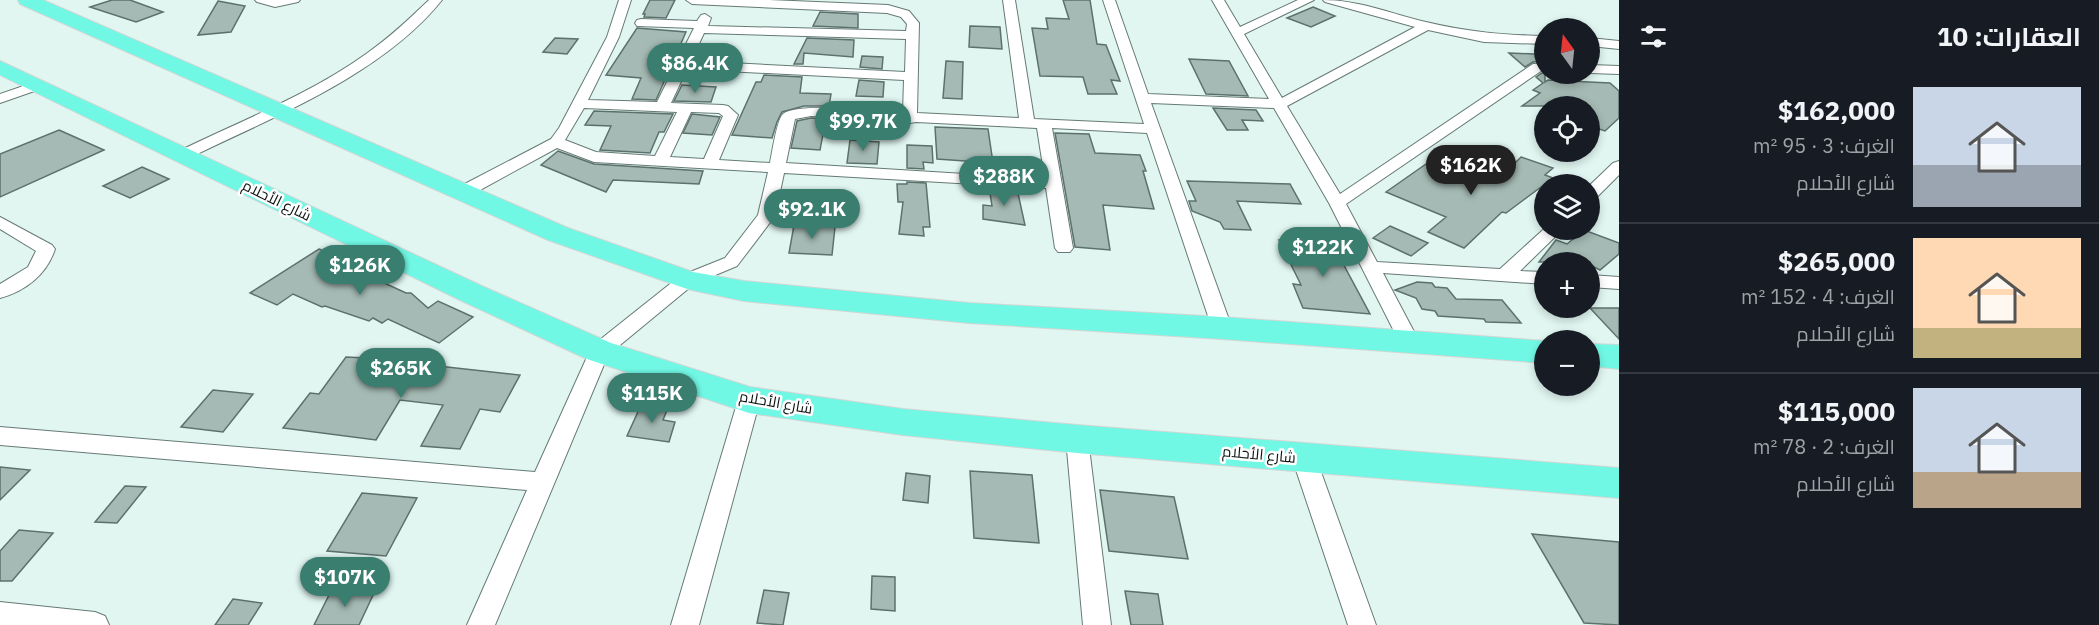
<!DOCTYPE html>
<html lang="ar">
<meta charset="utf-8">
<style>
:root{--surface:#171b24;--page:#242831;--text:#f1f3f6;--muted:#9ea1a6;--line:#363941;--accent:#3a7e70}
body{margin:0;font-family:"IBM Plex Sans",Cairo,sans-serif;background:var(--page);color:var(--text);direction:rtl;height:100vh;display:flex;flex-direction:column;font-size:22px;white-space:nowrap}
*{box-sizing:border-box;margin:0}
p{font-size:20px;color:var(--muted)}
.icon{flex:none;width:33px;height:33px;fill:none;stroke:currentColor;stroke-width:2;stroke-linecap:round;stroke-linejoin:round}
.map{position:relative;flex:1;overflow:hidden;direction:ltr}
.sheet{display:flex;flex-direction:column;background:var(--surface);width:480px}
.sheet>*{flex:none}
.needle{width:39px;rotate:345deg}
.controls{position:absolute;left:1534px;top:18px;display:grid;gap:12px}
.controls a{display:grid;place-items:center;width:66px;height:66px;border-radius:50%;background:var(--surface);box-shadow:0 3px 9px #0003;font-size:30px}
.price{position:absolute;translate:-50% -51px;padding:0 14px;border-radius:21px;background:var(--accent);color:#fff;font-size:20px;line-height:39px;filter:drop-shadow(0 2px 3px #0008)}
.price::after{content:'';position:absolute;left:50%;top:36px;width:18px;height:14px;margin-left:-9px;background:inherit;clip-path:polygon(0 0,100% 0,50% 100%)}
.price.active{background:#222;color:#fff}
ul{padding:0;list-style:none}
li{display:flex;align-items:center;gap:18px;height:150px;padding:0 18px}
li+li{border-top:2px solid var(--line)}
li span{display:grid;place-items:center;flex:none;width:168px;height:120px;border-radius:0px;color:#555}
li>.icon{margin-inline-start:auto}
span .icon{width:72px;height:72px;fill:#fffc;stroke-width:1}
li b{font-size:26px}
h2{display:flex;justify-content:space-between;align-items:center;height:72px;padding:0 18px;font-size:26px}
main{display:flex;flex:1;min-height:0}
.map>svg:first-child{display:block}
</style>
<main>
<section class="sheet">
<h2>العقارات: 10<svg class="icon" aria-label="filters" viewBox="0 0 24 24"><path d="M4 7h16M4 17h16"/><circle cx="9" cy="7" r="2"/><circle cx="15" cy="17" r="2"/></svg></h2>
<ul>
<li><span style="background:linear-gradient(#c9d6e8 65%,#9aa5b1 0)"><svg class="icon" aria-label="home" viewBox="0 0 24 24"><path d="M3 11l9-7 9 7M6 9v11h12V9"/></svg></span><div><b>$162,000</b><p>الغرف: 3 · 95 m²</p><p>شارع الأحلام</p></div></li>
<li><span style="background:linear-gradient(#ffd9b3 75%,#c2b280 0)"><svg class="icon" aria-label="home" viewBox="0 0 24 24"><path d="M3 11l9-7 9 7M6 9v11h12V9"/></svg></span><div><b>$265,000</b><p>الغرف: 4 · 152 m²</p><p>شارع الأحلام</p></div></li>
<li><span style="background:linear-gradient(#c9d6e8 70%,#b9a48a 0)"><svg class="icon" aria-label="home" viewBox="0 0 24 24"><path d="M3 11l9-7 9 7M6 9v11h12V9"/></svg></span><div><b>$115,000</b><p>الغرف: 2 · 78 m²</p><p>شارع الأحلام</p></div></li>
</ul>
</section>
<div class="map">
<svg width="1619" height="625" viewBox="0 0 1619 625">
<rect width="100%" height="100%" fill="#e1f6f1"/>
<!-- building -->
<path fill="#a5bab4" stroke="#5d716c" stroke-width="1.5" d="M112,0H130L163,12L136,22L90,7Z
M650,0H675L666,18L644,17L645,14H643Z
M1063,0H1090L1097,44L1106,45L1120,81L1111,80L1117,94H1088L1083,77L1040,76L1032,28L1048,29L1046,18L1069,19Z
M218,1L245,6L231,32L198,35Z
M1313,7L1335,16L1311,27L1287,18Z
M820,12L858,14V28L813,26Z
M970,26L1000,27L1002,49L969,47Z
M637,28L686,32L656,100L632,99L641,78L606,75Z
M555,38L578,39L567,54L543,52Z
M807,38L854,40L853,57L804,53L803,64H794Z
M1509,53L1534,54L1543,61L1533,62L1525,67Z
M862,56L883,57L882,69L860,67Z
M1189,59L1229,61L1248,96L1206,94Z
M946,61L963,62L962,99L943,98Z
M1542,73H1545V82L1548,80L1610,83L1619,91V118L1605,131L1590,126V106H1522L1540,93L1533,90L1543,83L1536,77Z
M764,75L802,77L800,93L831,94L829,106H804L782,112L777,122L772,138L732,135L756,82H761Z
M859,80L884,82L883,97L856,96Z
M682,85L716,87L711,102L674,101Z
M1213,108L1256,110L1263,121L1242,120L1248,130H1227Z
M594,111L673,114L664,132H659L650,153L600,150L611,126L585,125Z
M692,114L720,117L712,135L683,133Z
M811,118L826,119L820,150L791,148L797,121Z
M935,127L988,129L993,163L937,159Z
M59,130L104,150L0,197V154Z
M1055,133L1089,134L1095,153L1140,155L1146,171H1143L1154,209L1103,205L1110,250L1075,247Z
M850,140L879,142L877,164L847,163Z
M907,145L932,146L933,163L923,162L924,169L907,168Z
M558,151L594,164L703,171L699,184L613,180L606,192L541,165Z
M1521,157L1553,168L1545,175L1553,178L1506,213L1502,212L1464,248L1428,232L1446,217L1386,192L1426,164L1476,184L1506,160L1514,164Z
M142,167L169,179L130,198L103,186Z
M1187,181L1290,184L1301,204L1237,201L1251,230L1224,229L1220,222L1192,211L1189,201H1196Z
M907,182L926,183L930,227H923L924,236L899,234L903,202H898L897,184H907Z
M989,187L1017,189L1025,225L983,219V205L992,206Z
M794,225L835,227L832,255L789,253Z
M1390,226L1428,243L1411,256L1373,238Z
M1584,230L1619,243V254L1600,270L1590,265V262H1539L1556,240L1567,244Z
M1279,240L1332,243L1370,314L1303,308L1293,284L1301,285Z
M319,249L374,272L369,276L406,293H411L428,308L438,301L473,317L439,343L388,319L382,323L373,318L369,321L325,306L322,307L293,294L277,305L250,293Z
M1417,282L1432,283L1435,287L1447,288L1456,299L1502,300L1521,323L1486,322L1484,319L1438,316L1435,311L1422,309L1416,298L1395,290Z
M1590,308H1619V339Z
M346,357L366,358L520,375L500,412L480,409L460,449L421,446L443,405L400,400L376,440L283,428L310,393L319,394Z
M213,390L253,394L223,432L181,427Z
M641,405L668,408L663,420L675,422L669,442L627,436Z
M0,467L30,470L0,500Z
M970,471L1032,475L1039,543L974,538Z
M906,473L930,476L928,503L903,500Z
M125,486L146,487L117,523L95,522Z
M1100,490L1174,497L1188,559L1109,551Z
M362,493L417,498L386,556L327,551Z
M19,530L53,533L12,581H0V551Z
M1532,534L1619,542V625L1584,623Z
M872,576L895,577V611L871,609Z
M332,589L375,591L359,625H314Z
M764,590L789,593L783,625L757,623Z
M1125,591L1158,594L1163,625H1131Z
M233,599L262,603L248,625H215Z"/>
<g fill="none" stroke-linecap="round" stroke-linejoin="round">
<!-- minor casing -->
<g stroke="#667a75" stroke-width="2">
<path id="minor" d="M255,0H300L298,2L275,7L257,2Z
M429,0H442C382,75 273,117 189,158L183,160L175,155L177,152C240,121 309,95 366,54C389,38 409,19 429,0Z
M619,0H631L619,37L588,100L657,102L694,28L637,26L635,23L637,20L641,19L697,21L701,15L705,14L711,18L708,26L906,31L907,24L901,17L887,13L692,4L686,0H769L888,5L909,11L919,23L917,113L1019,118L1003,0H1015L1034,119L1144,124L1103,0H1115L1148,94L1269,99L1212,0H1224L1240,27L1298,0H1314L1244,34L1282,98L1415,27L1325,2L1323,0C1358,0 1392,14 1426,22C1468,32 1503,35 1545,36V44L1484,42L1428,30L1287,106L1340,194L1533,64L1545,63V71H1541L1346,204L1377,262L1500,269L1545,228L1562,230L1520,271L1545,272V284L1383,273L1420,343L1417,348L1410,350L1403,348L1400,343L1329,203L1274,108L1151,103L1232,328L1229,333L1222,335L1215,333L1212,328L1147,133L1052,128L1073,248L1070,252H1058L1055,248L1046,188L784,173L775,216L737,266L694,284L608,355L495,625H467L527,490L0,445V427L535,472L592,346L680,276L725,258L758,215L768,172L594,162L557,148L469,196H457L455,192L457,188L551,139L559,128L607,37ZM704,33L906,39L905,72L691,61ZM687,69L904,80L903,112C882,111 797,102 783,114C777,119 772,153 770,163L719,160L738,115L728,106L723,105L671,103ZM584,108L677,112L655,156L596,152L565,140ZM691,112L719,113L723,116L704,159L670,157ZM811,116L904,121L910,123L916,122L1037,128L1045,179L786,163L795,119Z
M1590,38L1619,41V49L1590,46Z
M1590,65L1619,66V74L1590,73Z
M38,81L43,82L45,85L43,88L0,103V94Z
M1619,161V175L1596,198L1590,199V185L1613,163Z
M0,217L52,245L55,249C47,274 26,291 0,298V284L28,267L36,251L0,229Z
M1590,275L1619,277V289L1590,287Z
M749,392L757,394L760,400L699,625H671L738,400L741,394Z
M1077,430L1085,433L1088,439L1111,625H1083L1066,439L1069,433Z
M1304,449L1312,452L1316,458L1376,625H1348L1292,458L1296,452Z
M0,602L95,612L105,616L109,625H0Z"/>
</g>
<!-- primary casing -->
<g stroke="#d3d5d4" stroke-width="2">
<path id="primary" d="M18,0H43L568,228L693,272L744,281L969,303L1222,317L1545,341V363L1222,339L969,323L744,301L687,289L548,240L20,4Z
M0,61L484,287L611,343L750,387L903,409L1077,425L1619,468V498L1077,453L903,435L749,413L587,359L462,301L0,75Z
M1590,344L1619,345V369L1590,366Z"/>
</g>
<!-- minor -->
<use href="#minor" fill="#fff" fill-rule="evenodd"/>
<!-- primary -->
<use href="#primary" fill="#71f8e5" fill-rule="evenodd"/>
</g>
<g text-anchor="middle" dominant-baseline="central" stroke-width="5" stroke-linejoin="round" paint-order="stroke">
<!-- street labels -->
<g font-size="15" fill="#0b1311" stroke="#fefefe">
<text transform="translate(277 200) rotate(26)">شارع الأحلام</text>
<text transform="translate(776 402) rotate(10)">شارع الأحلام</text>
<text transform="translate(1259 454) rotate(5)">شارع الأحلام</text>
</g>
</g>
</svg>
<div class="controls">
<a><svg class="needle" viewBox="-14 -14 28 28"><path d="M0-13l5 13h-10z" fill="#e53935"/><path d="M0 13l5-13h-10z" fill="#9ea1a6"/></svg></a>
<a><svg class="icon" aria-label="locate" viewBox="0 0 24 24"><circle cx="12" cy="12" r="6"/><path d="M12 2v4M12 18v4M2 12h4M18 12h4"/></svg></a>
<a><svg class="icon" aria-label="layers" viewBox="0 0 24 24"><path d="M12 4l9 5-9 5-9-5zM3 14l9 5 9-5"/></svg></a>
<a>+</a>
<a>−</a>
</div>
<b class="price" style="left:695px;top:94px">$86.4K</b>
<b class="price" style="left:863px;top:152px">$99.7K</b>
<b class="price active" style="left:1471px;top:196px">$162K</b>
<b class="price" style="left:1004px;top:207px">$288K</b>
<b class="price" style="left:812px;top:240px">$92.1K</b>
<b class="price" style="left:1323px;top:278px">$122K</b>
<b class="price" style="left:360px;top:296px">$126K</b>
<b class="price" style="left:401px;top:399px">$265K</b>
<b class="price" style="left:652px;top:424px">$115K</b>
<b class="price" style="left:345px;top:608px">$107K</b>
</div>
</main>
